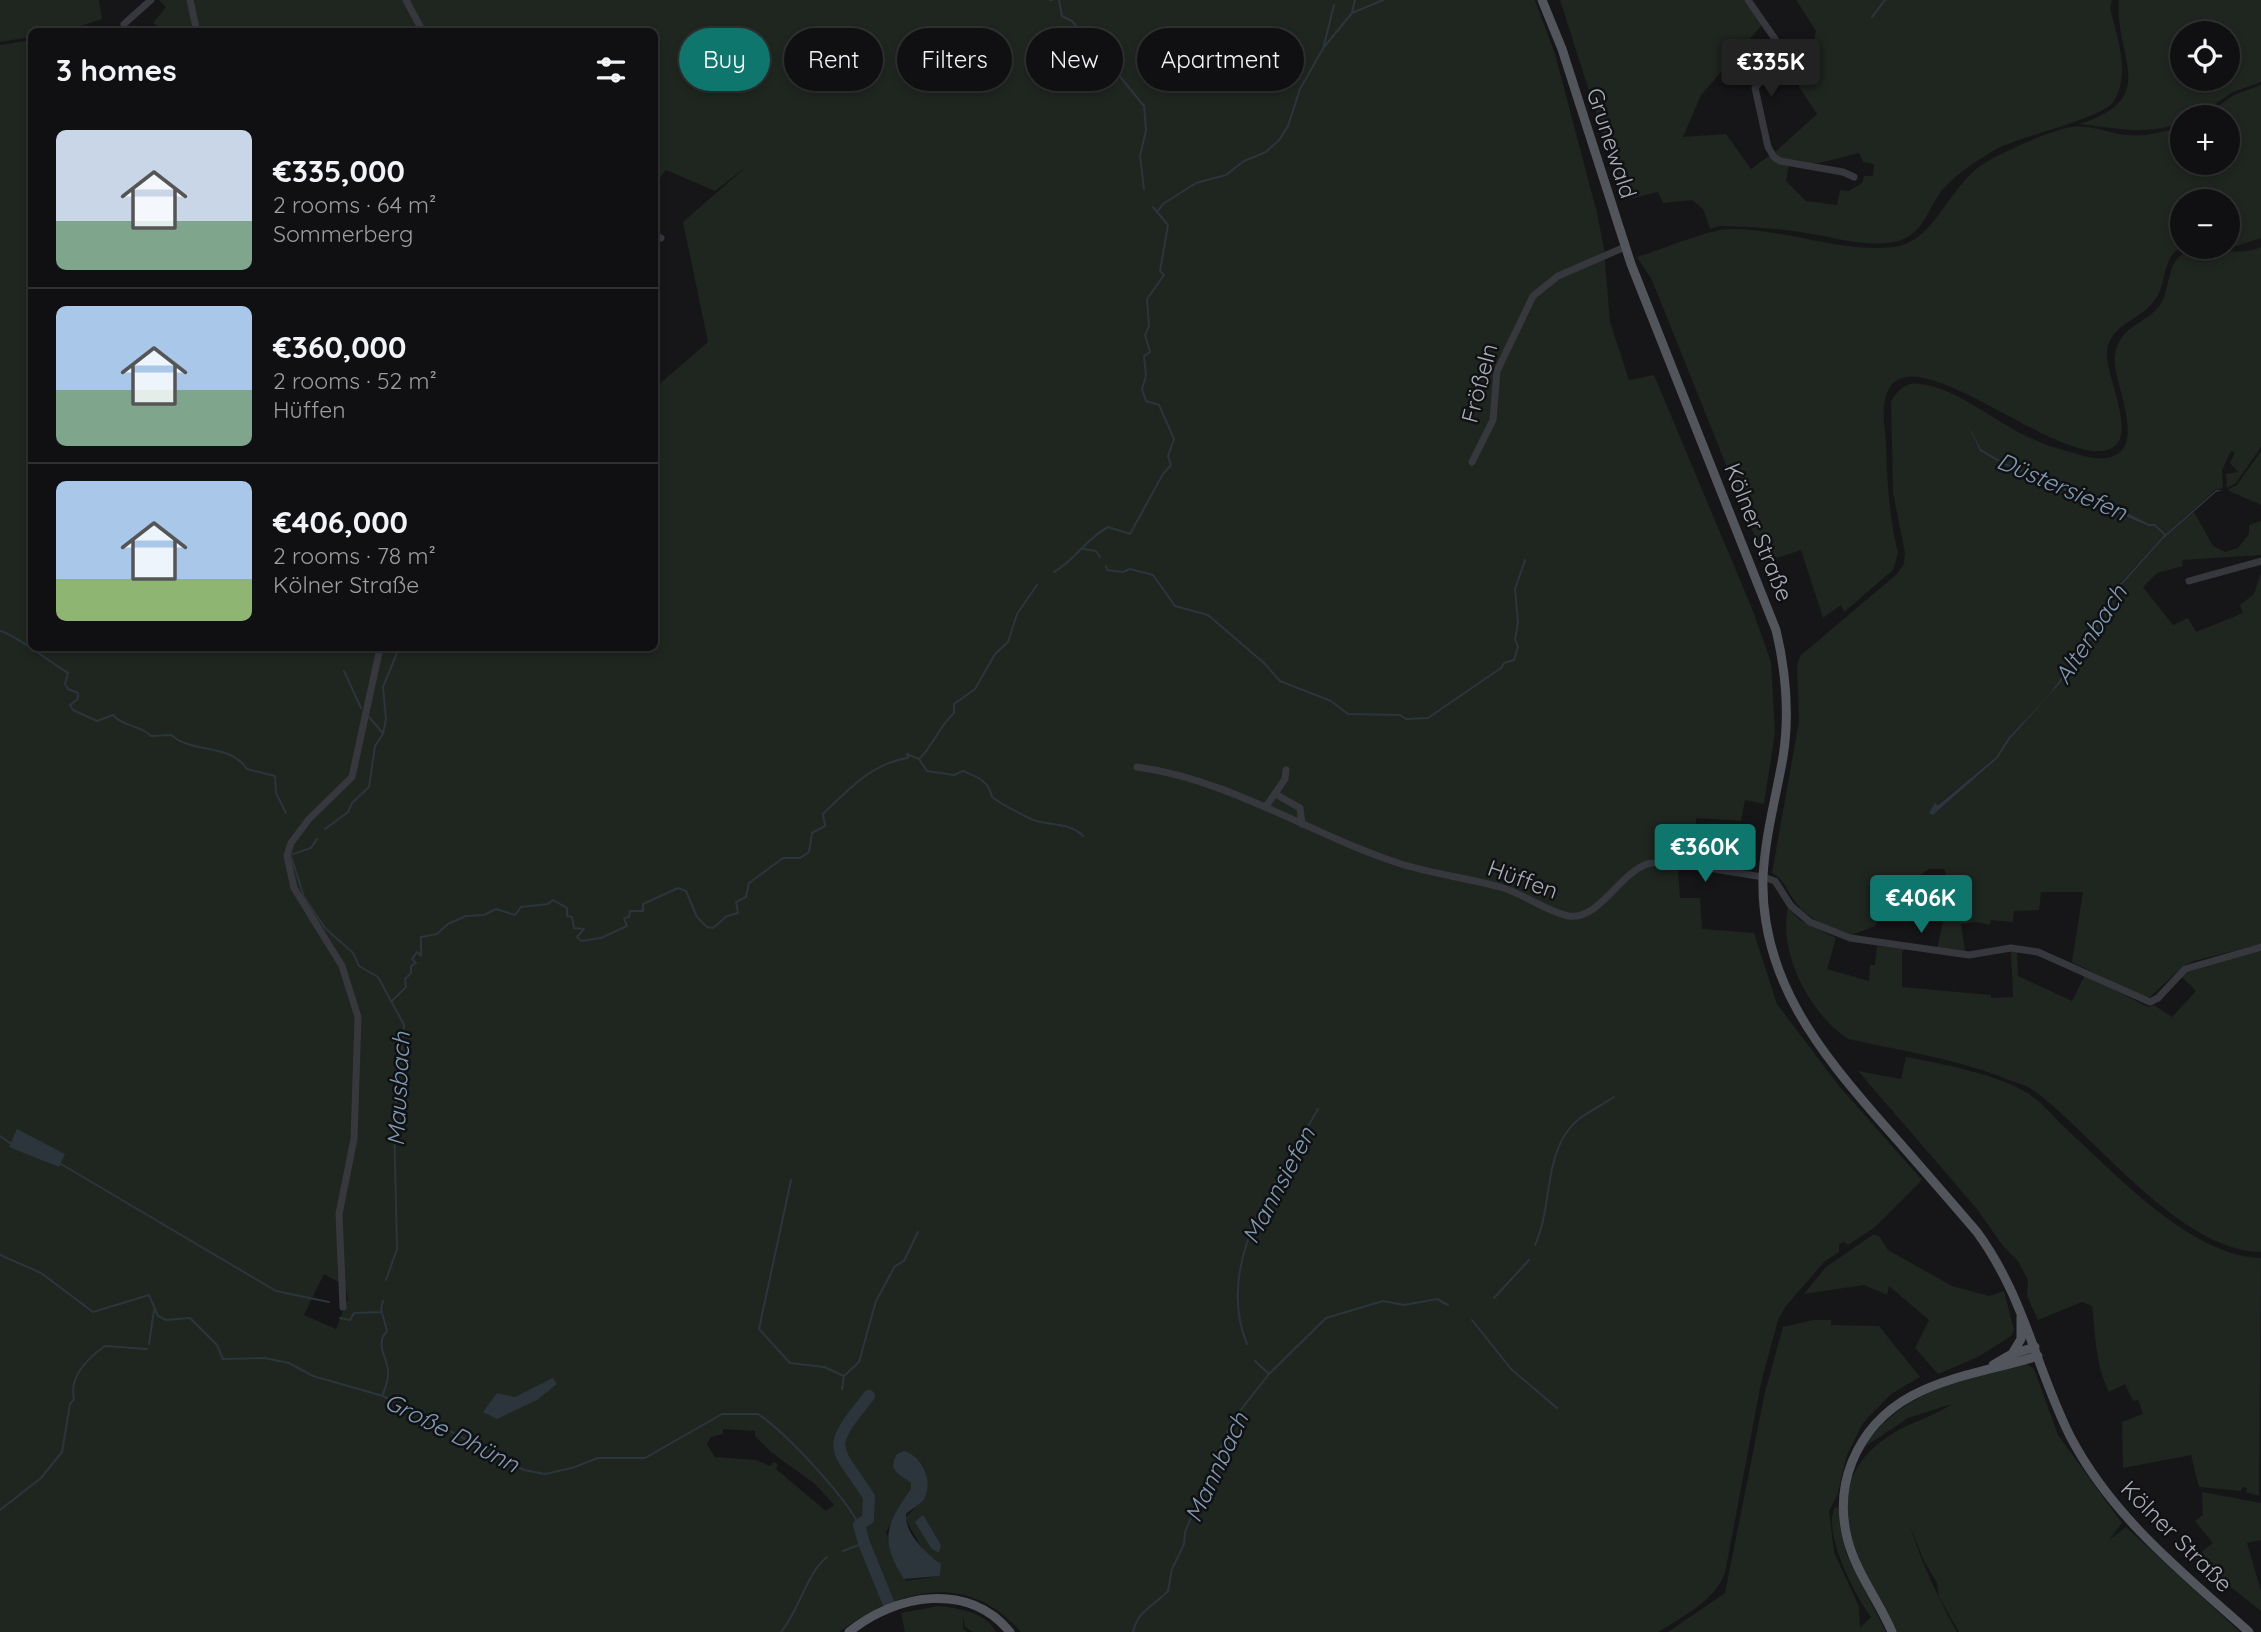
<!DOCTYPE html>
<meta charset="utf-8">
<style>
:root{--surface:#101012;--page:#1e1e20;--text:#f1f3f6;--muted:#9c9d9f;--line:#303032;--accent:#0f766e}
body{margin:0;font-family:Quicksand,sans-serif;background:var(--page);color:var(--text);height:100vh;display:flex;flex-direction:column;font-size:26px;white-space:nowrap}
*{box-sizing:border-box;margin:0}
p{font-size:23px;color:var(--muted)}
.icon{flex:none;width:38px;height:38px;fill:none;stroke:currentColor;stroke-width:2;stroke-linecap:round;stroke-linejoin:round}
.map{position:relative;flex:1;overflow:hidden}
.sheet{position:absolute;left:28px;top:28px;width:630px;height:623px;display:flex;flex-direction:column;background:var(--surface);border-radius:10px;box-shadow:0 4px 10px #0003,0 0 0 2px var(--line)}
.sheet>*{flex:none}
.hud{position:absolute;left:679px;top:28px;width:665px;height:63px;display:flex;gap:14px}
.fabs{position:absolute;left:2170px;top:21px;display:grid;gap:14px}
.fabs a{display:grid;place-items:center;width:70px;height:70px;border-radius:50%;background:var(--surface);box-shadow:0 4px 10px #0003,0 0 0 2px var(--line);font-size:35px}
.price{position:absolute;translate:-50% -60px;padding:0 16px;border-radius:7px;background:var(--accent);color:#fff;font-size:23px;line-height:46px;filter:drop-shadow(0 2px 4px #0008)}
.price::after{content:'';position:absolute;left:50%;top:42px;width:21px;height:16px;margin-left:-10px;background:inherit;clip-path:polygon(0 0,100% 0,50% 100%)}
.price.active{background:#222;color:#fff}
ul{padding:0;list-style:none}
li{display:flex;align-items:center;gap:21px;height:175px;padding:0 28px}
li+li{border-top:2px solid var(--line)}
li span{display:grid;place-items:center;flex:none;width:196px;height:140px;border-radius:10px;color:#555}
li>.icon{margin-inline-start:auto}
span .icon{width:84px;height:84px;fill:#fffc;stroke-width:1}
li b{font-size:30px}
h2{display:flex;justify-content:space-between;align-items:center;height:84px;padding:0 28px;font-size:30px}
.tag{padding:0 24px;border-radius:32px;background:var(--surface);box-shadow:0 4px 10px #0003,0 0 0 2px var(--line);font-size:24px;line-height:63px}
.tag.active{background:var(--accent);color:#fff}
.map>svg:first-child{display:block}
</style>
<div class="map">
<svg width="2261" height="1632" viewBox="0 0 2261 1632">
<rect width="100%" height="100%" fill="#161618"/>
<!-- green -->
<path fill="#1e261f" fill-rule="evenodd" d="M0,0H99L102,19L66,31L32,32L31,37L0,42Z
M159,0H189L196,31H165L153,23L166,7Z
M192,0H404L421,31H199Z
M409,0H1535L1555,54L1597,213L1604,249L1610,322L1629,380L1654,375L1753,611L1771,662L1775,733L1764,804L1745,800L1741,821L1696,818L1697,865L1652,861V867L1678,869L1680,898H1700L1702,929L1754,933L1777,1004L1839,1086L1922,1180L1874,1228L1848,1245L1843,1242L1839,1245V1252L1824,1262L1786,1306L1778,1320L1761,1383L1725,1573C1714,1602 1684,1615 1659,1632H1021C966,1570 900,1589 839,1632H0V45L31,40L32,648H654L655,388L708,342L683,222L747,166L715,191L666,170L655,185L654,32L425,31ZM324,1274L345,1286L348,1299L336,1329L304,1315ZM723,1429L755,1431V1436L771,1452L815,1484L834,1505L826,1511L776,1469L778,1465L774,1462L770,1466L756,1460L715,1457L707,1444L711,1437L723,1434ZM903,1478L927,1488L921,1502L905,1518L925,1554L938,1561L940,1576L906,1581L898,1568L886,1532L911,1489L912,1483Z
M1560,0H1744L1762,25L1701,95L1683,137L1726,134L1751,169L1769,156L1789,165L1786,181L1806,201L1837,205L1840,190L1849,191L1862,183L1864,176H1873L1874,164L1863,162L1859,153C1832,159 1799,174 1774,153L1817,114L1789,72L1812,52L1816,31L1796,0H2112L2110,8C2117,37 2131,73 2114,101C2103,119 2018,136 1993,151C1978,160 1958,173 1946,186C1926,206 1927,235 1894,242C1862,248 1831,236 1800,232C1774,228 1747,227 1720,226L1710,229L1703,209L1692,200L1663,203L1658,192L1624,200Z
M2119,0H2261V82L2233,92L2196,117H2182V123C2142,136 2119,128 2079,124C2162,98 2114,58 2119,0ZM2182,33H2228V79H2182Z
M2261,85V238L2237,246L2228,245V201H2182L2183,247C2162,254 2167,284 2155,300C2139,322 2105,325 2107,358C2109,379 2132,430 2116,445C2073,485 1902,317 1885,400C1882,413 1885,430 1886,443C1887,481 1889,516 1898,553L1893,570L1844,612L1841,605L1823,618L1801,550L1765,562L1652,280L1637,257C1661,250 1706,230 1729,229C1784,228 1838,253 1893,247C1936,243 1948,183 1988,161C2005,151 2054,129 2072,127C2087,125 2105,131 2119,134C2141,138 2161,133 2182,126V163H2228V117H2202L2234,95Z
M2261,247V447L2236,483L2227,488L2226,471L2227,474L2238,472L2230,463L2235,452L2231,451L2222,470L2223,488L2215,490L2166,534L2155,524H2149L2130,514L2003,462L1981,449L1970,431L1980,451L2002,464L2147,526H2154L2164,535L2110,594L2093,633L2048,696L2008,738L1996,757L1937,805L1935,804L1933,815L1998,758L2010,739L2070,672L2094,635L2112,596L2161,541L2194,512L2213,546L2225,552L2238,548L2249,534V525L2261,521V555L2182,560L2183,566L2157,573L2143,587L2173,625L2188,618L2196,632L2243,613L2240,605L2254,594L2261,573V944L2194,961L2183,966L2150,997L2142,996L2072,962L2083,892H2041L2039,910L2014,911L2013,922L1991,920L1990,925L1977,922L1961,924L1965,951L1937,949L1943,922L1929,912L1965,898L1962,891L1953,894L1944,869H1929L1907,885L1898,880L1875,926L1851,935C1832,929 1809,920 1797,904C1787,892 1786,881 1772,873L1799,721L1797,665L1800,656L1897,574L1904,564L1905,553L1893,493L1891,401C1898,390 1906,381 1921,384C1952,388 1980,410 2006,425C2025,437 2048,446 2070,452C2082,455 2094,460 2106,458C2152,451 2110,379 2115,354C2122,323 2144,326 2160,305C2170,291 2167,262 2183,254C2205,242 2235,259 2261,247Z
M2261,451V505L2227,490L2237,485Z
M1788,908L1800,920L1836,938L1827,969L1869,981L1870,965H1875L1877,946L1905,949L1902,952V987L1991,995V998L2013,997L2011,952H2017L2018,976L2072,1001L2085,975L2148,1007L2154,1005L2172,1017L2196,991L2182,977L2187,972L2261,950V1252C2179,1251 2095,1135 2033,1090C2025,1084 2013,1082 2004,1078C1953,1058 1901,1051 1848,1039C1810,1014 1778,953 1788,908Z
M1906,1057C1943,1064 1997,1074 2029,1094C2041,1102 2053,1116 2064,1127C2113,1171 2191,1257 2261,1258L2259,1496L2246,1492L2247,1488L2243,1487L2241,1491L2199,1487L2191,1455L2123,1468L2122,1422L2143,1414L2138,1400L2133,1401L2125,1384L2109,1392C2095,1363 2096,1337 2092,1306L2082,1302L2038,1320L2027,1296L2028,1280L2018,1261L2003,1246L1977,1209L1858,1071L1901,1079Z
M1874,1234L1880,1237L1888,1250L1952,1286L1989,1296L2004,1291L2014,1330L2011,1336L1978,1357L1938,1374L1915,1348L1929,1320L1889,1286L1887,1295L1864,1285L1804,1294L1826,1267Z
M1813,1320H1831V1325L1879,1326L1920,1377L1891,1394L1863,1423L1847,1455L1837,1496L1829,1511L1834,1552L1859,1607L1860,1628L1871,1617C1855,1596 1822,1532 1835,1507L1839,1509L1846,1553L1886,1632H1668L1725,1593L1765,1392L1783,1327Z
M2025,1363L2034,1369L2058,1435L2122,1523L2109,1540L2126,1527L2240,1632H1959L1939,1597L1937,1583L1924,1561L1910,1526C1922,1564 1938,1598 1957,1632H1895C1863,1570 1810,1490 1886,1438C1906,1423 1932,1418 1952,1404L1908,1418L1863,1448C1904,1389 1960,1381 2025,1363Z
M2202,1492L2261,1503V1540L2247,1543L2261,1591V1611L2194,1558L2213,1543L2195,1521L2203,1515Z
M938,1606C958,1608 986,1612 996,1632H973L965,1627L963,1617V1628L967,1632H905L901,1613Z"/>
<!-- water -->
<path fill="#2c353c" d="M1967,424L1981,449L2003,462L2130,514L2149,524H2155L2166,534L2216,490H2223L2216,492L2161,541L2112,596L2094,635L2070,672L2010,739L1998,758L1933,815L1929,813L1935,803L1938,805L1996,757L2008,738L2048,696L2093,633L2110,595L2164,535L2154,526H2148L2002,464L1980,451Z
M17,1129L65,1154L59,1167L9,1147Z
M553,1378L557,1384L537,1400L497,1419L483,1412L497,1393L515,1397Z
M904,1451C922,1456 934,1481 924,1499C920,1505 911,1509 906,1514C905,1535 927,1554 941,1564L940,1576L904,1579C879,1540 886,1524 911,1489V1483C899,1474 887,1471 897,1454Z
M923,1515L941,1545L939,1553L931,1548L915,1522Z"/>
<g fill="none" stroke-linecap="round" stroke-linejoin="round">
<!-- stream -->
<path stroke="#2c353c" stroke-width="2" d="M1050,0H1052
M1059,0L1062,16L1072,21L1085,37L1100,44L1109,56L1113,68L1144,106L1146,130L1140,156L1144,189
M1352,12L1355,0
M1872,17L1885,0
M1324,45L1334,5
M1157,212L1163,204L1196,183L1226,175L1244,161L1266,152L1280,139L1288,126L1300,89L1324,47L1352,13L1383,0
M1083,549L1096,551L1100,557
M1106,566L1107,570L1123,572L1130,569L1153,575L1175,606L1208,615L1264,663L1280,681L1331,701L1348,714L1400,715L1406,719L1428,718L1501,668L1504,663L1514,660L1518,647L1515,639L1518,623L1515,589L1525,560
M1054,572C1076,559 1086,539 1108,527L1130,534L1163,474L1171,465L1168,456L1174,439L1159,405L1146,401L1142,389L1146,376L1144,356L1150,352L1145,335L1149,326L1147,299L1164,275L1160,271L1168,225L1153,207
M0,631C13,633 53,664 68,673L65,684L68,689L78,693V699L70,705L73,710L97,721L113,715C123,727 141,725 151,736L171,735C193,754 230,743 247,769L275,776L276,793L286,813
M344,671L361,708
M369,717L382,732
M919,759L927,771L954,775L963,771C977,777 989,781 992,797C1004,806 1017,812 1031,819C1047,826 1070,822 1083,836
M325,829L348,812L352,803L369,787L375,746L383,734L386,719L383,687L399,648
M290,853L304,897L325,928L353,953L359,966L378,977L404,1025L394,1120L397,1249L386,1280
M293,854L311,848L317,839
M392,1001L406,987L405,979L411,973V966L416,963L412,959L417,952L421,956V937L437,934L448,924L466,916L484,915L496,909L515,915L521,907L548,904L553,900L567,908V916L572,917L574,928L584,929L577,937L581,941L601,938L627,926L624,918L629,917L630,911H643V904L678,888L686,891L697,917L707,927L713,928L727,916L738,913L736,902L746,897L749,883L783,858H800L809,852L812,833L825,826L823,814C848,790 872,763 908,758L907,754L919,759C934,745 939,726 954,713V704L975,689L995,654L1008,642L1017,614L1037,585
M0,1136L10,1143
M61,1164L276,1291L329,1302
M791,1180L759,1329L790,1363L824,1367L844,1376
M1535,1245C1552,1208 1544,1161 1569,1129C1580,1115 1599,1107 1614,1097
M0,1255L41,1273L93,1312L149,1295L158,1316L166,1320L190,1318L217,1345L223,1359L264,1358L289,1363L313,1376L383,1396L524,1470L545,1474L572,1468L598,1458H645L722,1414H758C786,1433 844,1495 859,1525
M1494,1298L1529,1260
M383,1301L381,1309L387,1331C374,1345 388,1357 388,1372C389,1379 385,1388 383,1394
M340,1318L350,1320L354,1313L381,1312
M1472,1320L1511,1369L1557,1408
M149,1344L154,1310
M1247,1344C1213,1261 1279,1179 1318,1109
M1255,1361L1269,1374
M842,1389L844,1376L859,1362L876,1301L895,1266L904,1261L918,1232
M0,1510L41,1478L62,1452L70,1404L74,1399C69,1377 88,1358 105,1346L147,1349
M843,1551L864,1543
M781,1632C799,1611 807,1572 827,1557
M1133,1632C1138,1610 1154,1606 1168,1591L1172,1569L1184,1544L1185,1532L1232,1421L1269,1374L1326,1318L1383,1301L1404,1305L1437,1299L1448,1305"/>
<!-- river -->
<path stroke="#2c353c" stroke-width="12" d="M869,1396C825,1451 834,1443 869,1497L868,1519L859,1525L864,1543L888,1602"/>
<!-- minor -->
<path stroke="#37383d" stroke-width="7" d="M190,0L197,32
M406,0L423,32
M1748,0L1782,49L1779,60L1755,88L1768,147L1774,157L1780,161L1843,172L1854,177
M124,24L151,0
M654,234L661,238
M1472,462L1493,420L1497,371L1533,296L1558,276L1625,247
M2189,581L2261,561
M1137,767C1232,780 1311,835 1401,864C1433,874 1468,878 1500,887C1523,893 1546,912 1569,916C1599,920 1619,874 1647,864C1665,858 1740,874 1763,877L1775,881L1791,906L1810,922L1850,938L1969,955L2011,948L2038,952L2150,1002L2158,998L2185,969L2261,947
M1277,795L1300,808L1302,824
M1267,805L1285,779L1286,770
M343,1307L339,1214L354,1139L358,1017L342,966L294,888L287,856L291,843L309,819L352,777L380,648"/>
<!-- major -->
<path stroke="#53555c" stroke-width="9" d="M1542,0L1562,49L1631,264L1776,630C1786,672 1790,713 1783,757C1776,797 1765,836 1763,877C1760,979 1820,1052 1883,1124C1915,1160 1946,1196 1977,1232C2025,1298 2035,1366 2070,1436C2112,1517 2183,1573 2249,1632
M2012,1354L2021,1339V1317
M1993,1365L2012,1354L2035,1347
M849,1632C895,1594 969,1581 1010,1632
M1892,1632C1879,1601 1857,1574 1848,1541C1841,1515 1842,1487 1852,1462C1885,1381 1967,1378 2038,1356"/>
</g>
<g text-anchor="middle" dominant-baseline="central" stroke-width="5" stroke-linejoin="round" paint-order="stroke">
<!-- street labels -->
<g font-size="23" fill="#a8adb8" stroke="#111113">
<text transform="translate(1612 143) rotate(72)">Grunewald</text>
<text transform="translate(1479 383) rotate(-75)">Frößeln</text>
<text transform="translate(1759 532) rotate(68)">Kölner Straße</text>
<text transform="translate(1523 879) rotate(20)">Hüffen</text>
<text transform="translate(2177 1536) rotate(45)">Kölner Straße</text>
</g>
<!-- water labels -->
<g font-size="24" font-style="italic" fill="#7f9bb3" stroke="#111113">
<text transform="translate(2062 486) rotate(23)">Düstersiefen</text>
<text transform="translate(2090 634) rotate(-57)">Altenbach</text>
<text transform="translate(398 1089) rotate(-87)">Mausbach</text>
<text transform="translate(1278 1185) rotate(-62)">Mannsiefen</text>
<text transform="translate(452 1432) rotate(27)">Große Dhünn</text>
<text transform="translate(1216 1467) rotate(-65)">Mannbach</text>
</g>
</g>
</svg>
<div class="fabs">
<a><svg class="icon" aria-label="locate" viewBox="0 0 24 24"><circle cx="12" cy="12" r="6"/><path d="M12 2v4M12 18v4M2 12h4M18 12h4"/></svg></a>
<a>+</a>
<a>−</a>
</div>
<b class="price active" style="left:1771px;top:99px">€335K</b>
<b class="price" style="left:1705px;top:884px">€360K</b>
<b class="price" style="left:1921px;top:935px">€406K</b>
<div class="hud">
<a class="tag active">Buy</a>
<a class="tag">Rent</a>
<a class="tag">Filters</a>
<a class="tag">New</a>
<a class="tag">Apartment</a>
</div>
<section class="sheet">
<h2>3 homes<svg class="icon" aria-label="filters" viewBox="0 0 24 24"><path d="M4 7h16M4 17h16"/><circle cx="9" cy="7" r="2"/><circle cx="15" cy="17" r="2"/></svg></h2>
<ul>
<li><span style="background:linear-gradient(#c9d6e8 65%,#7fa58c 0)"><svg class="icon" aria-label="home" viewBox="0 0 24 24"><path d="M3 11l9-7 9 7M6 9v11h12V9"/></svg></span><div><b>€335,000</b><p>2 rooms · 64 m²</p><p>Sommerberg</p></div></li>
<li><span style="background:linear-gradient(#a9c7e8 60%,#7fa58c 0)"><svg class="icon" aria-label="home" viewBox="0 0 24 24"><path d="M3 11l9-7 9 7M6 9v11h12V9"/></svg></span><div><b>€360,000</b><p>2 rooms · 52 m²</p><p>Hüffen</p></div></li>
<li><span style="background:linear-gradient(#a9c7e8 70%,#8fb573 0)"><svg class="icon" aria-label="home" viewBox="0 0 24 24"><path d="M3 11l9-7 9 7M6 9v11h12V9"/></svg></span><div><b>€406,000</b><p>2 rooms · 78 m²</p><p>Kölner Straße</p></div></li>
</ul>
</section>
</div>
